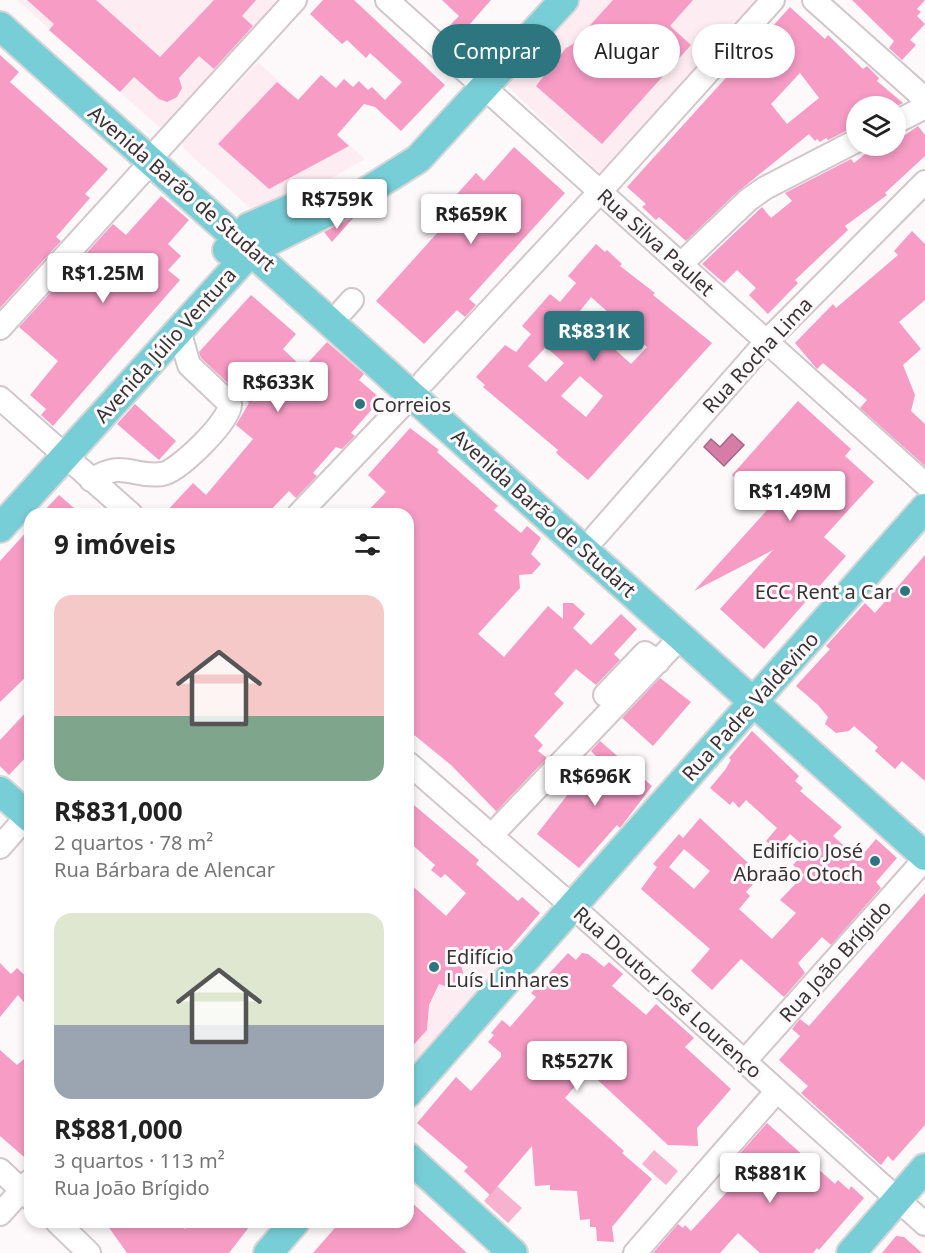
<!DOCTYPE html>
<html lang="pt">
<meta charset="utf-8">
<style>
:root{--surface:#fff;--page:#f6f6f6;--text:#222;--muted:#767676;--accent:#2e767f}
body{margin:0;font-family:"Noto Sans",sans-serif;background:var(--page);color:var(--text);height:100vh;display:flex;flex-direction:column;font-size:22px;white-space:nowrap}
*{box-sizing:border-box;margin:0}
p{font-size:20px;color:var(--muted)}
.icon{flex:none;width:33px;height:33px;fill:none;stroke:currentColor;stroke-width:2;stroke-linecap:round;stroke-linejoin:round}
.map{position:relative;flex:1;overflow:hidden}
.details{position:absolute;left:24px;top:508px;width:390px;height:720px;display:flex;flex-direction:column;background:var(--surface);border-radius:18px;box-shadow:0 3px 9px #0003}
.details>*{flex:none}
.hud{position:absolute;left:432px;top:24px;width:402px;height:54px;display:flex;gap:12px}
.tools{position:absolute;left:846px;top:96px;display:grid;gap:12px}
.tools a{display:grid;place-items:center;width:60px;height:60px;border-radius:50%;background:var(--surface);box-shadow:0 3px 9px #0003;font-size:30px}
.price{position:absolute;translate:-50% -51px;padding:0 14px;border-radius:6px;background:#fff;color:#222;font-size:20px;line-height:39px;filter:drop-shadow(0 2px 3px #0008)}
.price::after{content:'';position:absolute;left:50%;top:36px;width:18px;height:14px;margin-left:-9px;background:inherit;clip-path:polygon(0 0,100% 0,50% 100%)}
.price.selected{background:var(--accent);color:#fff}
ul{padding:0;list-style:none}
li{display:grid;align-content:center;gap:12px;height:318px;padding:0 30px}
li span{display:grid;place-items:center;height:186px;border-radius:18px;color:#555}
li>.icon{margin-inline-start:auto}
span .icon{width:108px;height:108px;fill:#fffc;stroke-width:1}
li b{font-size:26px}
h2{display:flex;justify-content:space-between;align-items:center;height:72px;padding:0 30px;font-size:26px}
.chip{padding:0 21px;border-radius:27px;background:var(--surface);box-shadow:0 3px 9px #0003;font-size:21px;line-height:54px}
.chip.selected{background:var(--accent);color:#fff}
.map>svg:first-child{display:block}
</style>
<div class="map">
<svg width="925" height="1253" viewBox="0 0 925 1253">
<rect width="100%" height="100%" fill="#fdf9fb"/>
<!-- built -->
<path fill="#fdedf3" d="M17,0H273L277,3L220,68L164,127H159Z
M572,0H756L605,178L505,84Z
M258,62L365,159L334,177L262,208L255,209L249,207L183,148V142Z
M408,882L504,967L408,1074Z"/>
<!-- green -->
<path fill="#f7b2d0" d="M654,1150L678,1171L666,1185L642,1164Z
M497,1186L522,1208L508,1223L484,1201Z"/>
<!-- water -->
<path fill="#d57da6" stroke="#a66684" stroke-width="1.5" d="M732,434L744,445L724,466L704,447L711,439L720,447Z"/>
<!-- building -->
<path fill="#f69cc5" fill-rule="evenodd" d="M27,0H96L160,57L214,0H256L242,16L253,26L214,69L199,56L179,78L182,88L177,97L167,102L159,99L134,77L120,92L49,30L54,24Z
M323,0H354L445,85L401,131L375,107L364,104L337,135L349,146L269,189L218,144L277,82L298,100L321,75L336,88L344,79L353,87L359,81L368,90L372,87L385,100L402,82L370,53L366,58L347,40L342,44L310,14Z
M442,0H491L455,41L444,31L459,16Z
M613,0H693L670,26L691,45L602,144L536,86L566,48L573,44Z
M852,0H925L917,9L921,12L917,16L925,24L910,40L916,45L902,60L889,48L894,41Z
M790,7L825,39L828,35L863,69L867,66L879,78L877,81L903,103L897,106H856V122L846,131L828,140L826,138L820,142L817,139L815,141L809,134L734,195L686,241L659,217L656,220L642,207L646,204L627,187ZM800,73L819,98L787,124L771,104Z
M0,55L19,72L10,82L108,169L85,194L90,198L56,237L61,241L0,308Z
M918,126L925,135V156L885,193L887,195L845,226L848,230L795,280L798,283L768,314L749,295L756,288L737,270L724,283L702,264L762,207L771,218L792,201L785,193L851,159L854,163L875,146H896V135H905Z
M514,147L565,193L469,299L476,305L465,317L457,310L424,344L376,301L465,202L457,194L476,173L484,181Z
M161,196L189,220L168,244L181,256L168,270L180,280L53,426L41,415L46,409L30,395L58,361L19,327L113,224L126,235Z
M355,216L332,242L324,232Z
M912,231L925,244V300L899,322L921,349L903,365L915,395L911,411L925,424V466L860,408L867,400L823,363L817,369L795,343L833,304L836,308L898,255L894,251Z
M596,244L605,252L607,250L622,264L620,266L655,293L653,295L712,343L588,480L556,453L558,450L483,387L485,385L476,377L505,345L516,352L531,334L522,326L550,294L560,302L576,283L568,276ZM591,297L609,313L593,331L576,316ZM625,328L647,347L631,364L609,344ZM546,347L564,363L546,382L528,366ZM580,376L603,396L586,417L561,396Z
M251,295L296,334L283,349L303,368L327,342L364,374L359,380L381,399L351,433L355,436L342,449L336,447L313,473L317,476L296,498L289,491L267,514H164L193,483L206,495L253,439L236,425L249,403L201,358L199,352Z
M798,401L851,449L845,456L874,482L824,537L846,556L764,649L720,609L773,550L694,591L768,509L732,475Z
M135,404L176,441L159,460L117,424Z
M410,428L439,450L437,452L498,506L494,510L521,533L527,526L541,538L531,554L541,564L532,574L519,575L520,588L478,634L504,657L548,606L563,619V603H573L585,614L573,628L591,645L621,614L637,629L614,654L620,660L596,685L576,669L554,694L564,703L534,736L543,745L538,751L547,758L491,817L496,811L451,765L408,730V669L410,671L408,514H365L386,492L368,475Z
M59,495L81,514H41Z
M30,528V673L0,702V561Z
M925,555V781L902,761L895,769L875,751L878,747L854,726L849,731L836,733L825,724L828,717L818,705L796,686L830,649L826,646L865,603L875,613Z
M660,678L691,702L653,746L622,718Z
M30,708V753L9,775L0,766V740Z
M752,731L799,776L795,781L803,788L800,791L842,827L833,836L859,859L876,839L897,858L876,882L881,888L831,945L822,937L798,963L805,973L784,997L741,959L712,990L691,971L710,949L641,889L657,867L653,864L679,834L683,838L700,818L761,875L746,892L750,896L739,909L772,939L796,913L780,900L804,875L793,865L807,849L790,834L776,850L766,841L777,828L746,800L739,808L733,801L730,805L710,788L725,770L731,760L729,758ZM684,849L710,871L694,889L669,867Z
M600,741L652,786L620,828L617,825L579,868L537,834L597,757L591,751Z
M408,800L479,860L476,864L518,901L522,897L540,913L503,956L478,959L461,966L465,979L460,987L450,988L439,984L429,1005L427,1030L408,1051V882L446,916L466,893L445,874L441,878L431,870L435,865L408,841Z
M925,893V1125L893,1161L888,1156L881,1165L801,1093L808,1086L779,1060L800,1036L792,1029L800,1019L809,1026Z
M568,953L576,960L582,953L588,954L604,967L609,962L623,974L612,986L646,1015L656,1004L694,1038L685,1047L731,1089L697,1128L698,1146L668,1145L588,1071L565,1098L624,1151L622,1153L652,1179L612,1227L614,1242L597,1241L596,1227H590V1219L580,1220L577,1191L550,1190V1185L535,1186L532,1146L490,1195L464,1171L468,1167L417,1123L456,1077L471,1091L501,1057V1053L488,1042L494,1035L491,1033L502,1020L510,1027L536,997L531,993Z
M0,963L11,974L17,968L30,980V1010L18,995L0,1017Z
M0,1050L17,1065L30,1054V1162L0,1136Z
M767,1123L835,1184L838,1180L849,1190L851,1186L864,1198L819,1250L817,1248L813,1253H760L738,1233L720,1253H653L678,1224L683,1228L685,1225L691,1231L739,1179L727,1168Z
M408,1199L467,1253H313L340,1222H408Z
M105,1222H178L185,1229L192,1222H253L229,1253H127Z
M896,1236L904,1237L922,1253H882Z"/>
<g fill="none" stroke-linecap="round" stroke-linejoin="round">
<!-- minor casing -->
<g stroke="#d2c6cb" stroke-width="26">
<path id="minor" d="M387,0L925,484
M814,0L925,99
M896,122L925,107
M161,147L295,0
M681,264L748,200L765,188L856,141
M343,310L352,300
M0,328L151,162
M424,381L609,182L773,0
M0,398L131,514
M91,480C125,459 130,478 162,474C178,472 231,420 230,404L189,365L179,330
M299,514L412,395
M596,536L766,342L925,182
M605,695L645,653L658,662
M408,763L571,905L925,1224
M491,836L681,637
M0,847L30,813
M744,1062L925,859
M0,1170L30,1198
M0,1214L30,1181
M57,1222L89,1253
M635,1253L777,1091"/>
</g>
<!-- major casing -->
<g stroke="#d7d6d6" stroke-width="32">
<path id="major" d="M0,26L925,856
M227,250L249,227L315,198
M0,528L252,250L361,195L418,159L564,0
M0,791L30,818
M408,1093C579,897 753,704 925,508
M408,1157L513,1253
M268,1253L295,1222
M851,1253L925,1168"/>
</g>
<!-- minor -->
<use href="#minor" stroke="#fff" stroke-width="22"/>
<!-- major -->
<use href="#major" stroke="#78ced7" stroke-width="28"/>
</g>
<!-- markers -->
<g fill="#2e767f" stroke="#fdf9fb" stroke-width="2">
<circle cx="360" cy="404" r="6"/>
<circle cx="905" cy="591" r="6"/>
<circle cx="875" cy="861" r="6"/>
<circle cx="434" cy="967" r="6"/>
</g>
<g text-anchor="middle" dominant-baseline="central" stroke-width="6" stroke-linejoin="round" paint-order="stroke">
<!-- street labels -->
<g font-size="20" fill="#373234" stroke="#fdf9fb">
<text transform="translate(182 188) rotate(41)">Avenida Barão de Studart</text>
<text transform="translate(656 242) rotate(42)">Rua Silva Paulet</text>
<text transform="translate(165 345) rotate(-48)">Avenida Júlio Ventura</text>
<text transform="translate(757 355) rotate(-47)">Rua Rocha Lima</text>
<text transform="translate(544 513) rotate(42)">Avenida Barão de Studart</text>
<text transform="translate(750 706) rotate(-48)">Rua Padre Valdevino</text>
<text transform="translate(835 961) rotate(-48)">Rua João Brígido</text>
<text transform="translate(668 992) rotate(42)">Rua Doutor José Lourenço</text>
</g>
<!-- poi labels -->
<g font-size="20" fill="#373234" stroke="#fdf9fb" text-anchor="start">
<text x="372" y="404">Correios</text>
<text x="893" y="591" text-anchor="end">ECC Rent a Car</text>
<text x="863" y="850" text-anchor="end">Edifício José<tspan x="863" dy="23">Abraão Otoch</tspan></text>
<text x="446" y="956">Edifício<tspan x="446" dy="23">Luís Linhares</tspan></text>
</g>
</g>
</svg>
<div class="tools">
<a><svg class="icon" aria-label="layers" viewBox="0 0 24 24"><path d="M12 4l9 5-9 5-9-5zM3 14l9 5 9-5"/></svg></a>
</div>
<b class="price" style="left:337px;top:230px">R$759K</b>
<b class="price" style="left:471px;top:245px">R$659K</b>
<b class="price" style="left:103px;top:304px">R$1.25M</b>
<b class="price selected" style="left:594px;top:362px">R$831K</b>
<b class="price" style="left:278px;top:413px">R$633K</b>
<b class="price" style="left:790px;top:522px">R$1.49M</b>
<b class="price" style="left:595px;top:807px">R$696K</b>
<b class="price" style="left:577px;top:1092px">R$527K</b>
<b class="price" style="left:770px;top:1204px">R$881K</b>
<div class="hud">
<a class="chip selected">Comprar</a>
<a class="chip">Alugar</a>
<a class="chip">Filtros</a>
</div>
<section class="details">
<h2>9 imóveis<svg class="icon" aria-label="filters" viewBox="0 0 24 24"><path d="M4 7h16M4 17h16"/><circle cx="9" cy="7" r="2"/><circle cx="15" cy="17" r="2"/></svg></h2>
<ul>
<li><span style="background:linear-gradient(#f6c9c9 65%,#7fa58c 0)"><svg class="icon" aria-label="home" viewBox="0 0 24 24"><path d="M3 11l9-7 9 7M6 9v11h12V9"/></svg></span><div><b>R$831,000</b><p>2 quartos · 78 m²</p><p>Rua Bárbara de Alencar</p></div></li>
<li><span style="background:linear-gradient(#dfe7d0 60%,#9aa5b1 0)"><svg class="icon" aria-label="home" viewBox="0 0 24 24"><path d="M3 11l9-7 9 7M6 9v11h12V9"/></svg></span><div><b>R$881,000</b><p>3 quartos · 113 m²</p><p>Rua João Brígido</p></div></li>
</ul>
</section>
</div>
